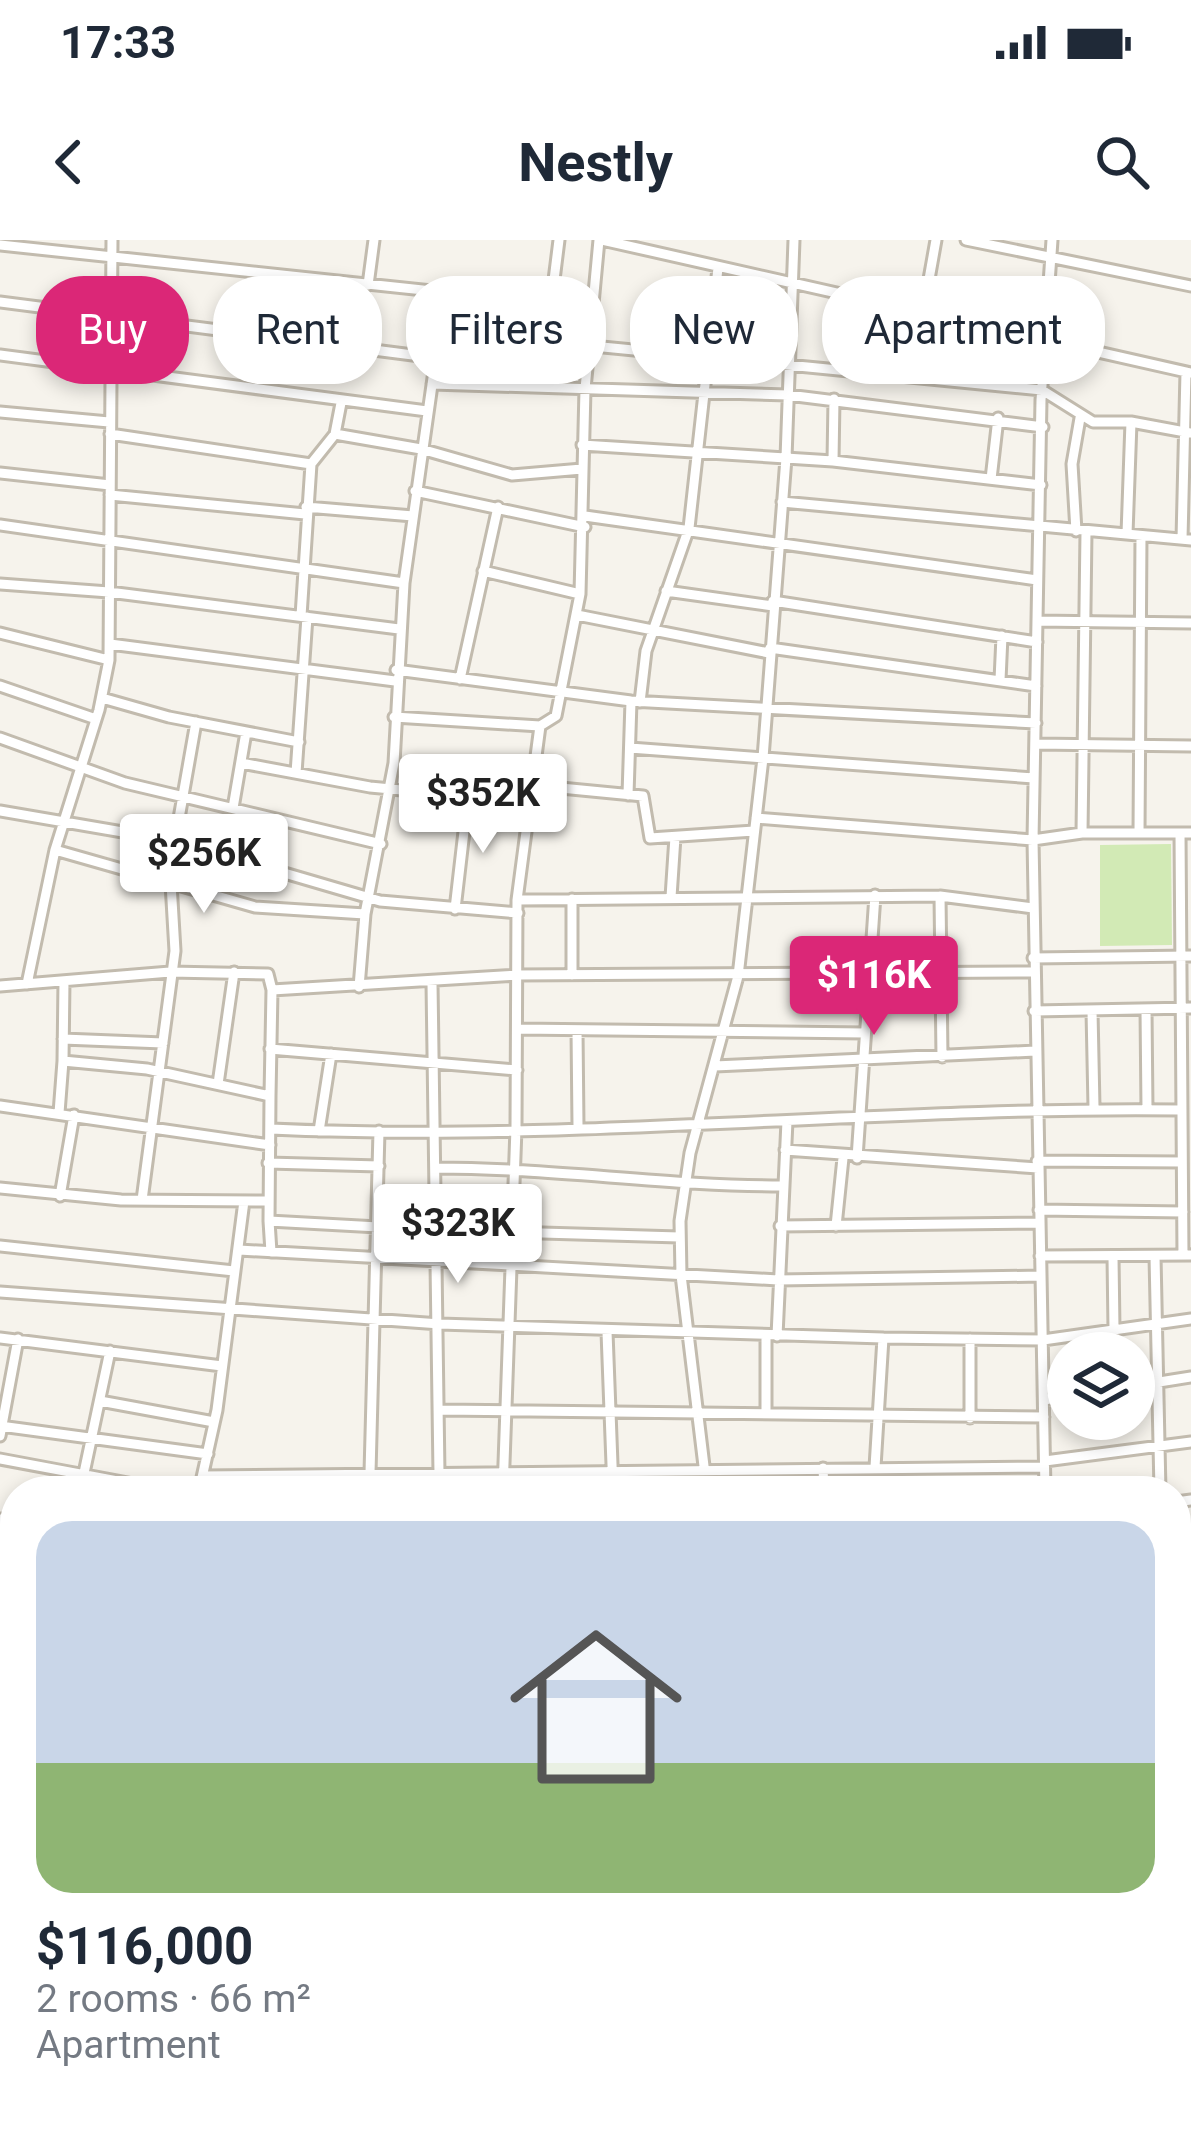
<!DOCTYPE html>
<meta charset="utf-8">
<style>
:root{--surface:#fff;--page:#f2f2f3;--text:#1f2937;--muted:#747a83;--accent:#db2777}
body{margin:0;font-family:Roboto,sans-serif;background:var(--page);color:var(--text);height:100vh;display:flex;flex-direction:column;font-size:45px;white-space:nowrap}
*{box-sizing:border-box;margin:0}
p{font-size:39px;color:var(--muted)}
.icon{flex:none;width:66px;height:66px;fill:none;stroke:currentColor;stroke-width:2;stroke-linecap:round;stroke-linejoin:round}
.map{position:relative;flex:1;overflow:hidden}
.sheet{position:absolute;left:0px;top:1236px;width:1191px;height:660px;display:flex;flex-direction:column;background:var(--surface);border-radius:48px 48px 0 0;box-shadow:0 6px 18px #0003}
.sheet>*{flex:none}
.top-card{position:absolute;left:36px;top:36px;width:1119px;height:108px;display:flex;gap:24px}
.buttons{position:absolute;left:1047px;top:1092px;display:grid;gap:24px}
.buttons a{display:grid;place-items:center;width:108px;height:108px;border-radius:50%;background:var(--surface);box-shadow:0 6px 18px #0003;font-size:60px}
.price{position:absolute;translate:-50% -102px;padding:0 27px;border-radius:12px;background:#fff;color:#222;font-size:39px;line-height:78px;filter:drop-shadow(0 3px 6px #0008)}
.price::after{content:'';position:absolute;left:50%;top:72px;width:36px;height:27px;margin-left:-18px;background:inherit;clip-path:polygon(0 0,100% 0,50% 100%)}
.price.on{background:var(--accent);color:#fff}
ul{padding:0;list-style:none}
li{display:grid;align-content:center;gap:24px;height:636px;padding:0 36px}
li span{display:grid;place-items:center;height:372px;border-radius:36px;color:#555}
li>.icon{margin-inline-start:auto}
span .icon{width:216px;height:216px;fill:#fffc;stroke-width:1}
li b{font-size:51px}
.tag{padding:0 42px;border-radius:48px;background:var(--surface);box-shadow:0 6px 18px #0003;font-size:42px;line-height:108px}
.tag.on{background:var(--accent);color:#fff}
.status{display:flex;justify-content:space-between;align-items:center;height:84px;padding:0 60px;background:var(--surface);direction:ltr}
.status svg{height:33px;fill:currentColor}
header{display:flex;justify-content:space-between;align-items:center;height:156px;padding:0 36px;background:var(--surface);font-size:54px;font-weight:700}
.map>svg:first-child{display:block}
</style>
<div class="status"><b>17:33</b><svg viewBox="0 0 49 12"><path d="M0 12V9h3v3zM5 12V6h3v6zM10 12V3h3v9zM15 12V0h3v12zM26 1h20v11H26zM47 4h2v5h-2z"/></svg></div>
<header><svg class="icon" aria-label="back" viewBox="0 0 24 24"><path d="M15 5l-7 7 7 7"/></svg>Nestly<svg class="icon" aria-label="search" viewBox="0 0 24 24"><circle cx="10" cy="10" r="6"/><path d="M15 15l6 6"/></svg></header>
<div class="map">
<svg width="1191" height="1896" viewBox="0 0 1191 1896">
<rect width="100%" height="100%" fill="#f6f3ec"/>
<!-- green -->
<path fill="#d2eab5" d="M1171,604L1172,705L1100,706V605Z"/>
<g fill="none" stroke-linecap="round" stroke-linejoin="round">
<!-- minor casing -->
<g stroke="#c2bbae" stroke-width="15">
<path id="minor" d="M602,0L1191,133
M966,0L1191,46
M0,5L593,68
M368,45L374,0
M0,62L436,118
M551,64L559,0
M923,73L936,0
M440,91L1042,150L1093,182H1131L1191,193
M0,115L427,171
M932,139L942,78
M432,144L788,155L1043,187
M495,146L502,60
M0,172L109,182
M110,194L311,224
M335,194L421,209L512,235L582,229
M582,205L833,221L1041,245
M833,221L834,159
M0,233L110,245
M991,239L998,178
M415,251L585,287
M110,255L305,274
M782,262L1191,300
M306,267L413,276
M585,276L1037,340
M0,285L404,343
M1076,291L1072,224L1080,178
M1127,294L1131,182
M1182,299L1186,132
M483,331L580,354
M0,344L109,352L399,389
M666,351L773,366
M773,361L1037,402
M577,375L769,413
M301,376L311,224L335,194L341,163
M1037,381L1191,383
M0,393L109,420
M110,404L395,441
M770,408L1036,446
M396,430L631,461L1036,483
M460,439L498,267
M1000,440L1002,396
M0,446L96,479
M102,458L169,477L299,502
M640,462L646,411L689,288L718,28
M394,477L540,486L556,476L580,354L585,149L599,0
M0,498L125,543L381,604
M1036,504L1191,506
M630,508L1034,538
M241,523L370,547L528,562
M296,533L307,377
M530,545L643,556L650,598L754,591
M628,555L631,461
M233,568L246,492
M0,571L175,601L380,661L518,673
M756,578L1033,600L1082,593H1191
M1082,593L1086,292
M1139,593L1141,296
M1180,593L1183,1015
M175,601L196,482
M55,610L255,667L365,674
M940,656L1033,668
M671,657L675,597
M517,660L940,656L942,817
M455,669L468,557
M1033,718L1191,716
M572,735V659
M64,741L63,821L147,829L270,856L272,750
M432,743L439,1234
M27,744L55,610L99,470L109,420L112,0
M0,746L170,732L268,734L272,750L517,735L1033,732
M359,747L365,674L394,523L404,343L445,53
M1146,770L1147,869
M1034,771L1191,768
M1092,771L1094,867
M518,789L865,793
M577,790L578,886
M63,799L163,803
M270,809L517,830
M715,826L1035,811
M218,844L234,732
M270,856L269,981L378,987
M0,866L270,905
M59,873L63,821
M271,889C575,903 878,866 1182,870
M319,891L331,814
M785,910L1038,928
M857,918L875,655
M1037,921L1182,922
M268,923L379,926
M436,928C552,928 666,946 782,946
M0,948L121,960L269,961
M60,956L74,875
M142,960L175,711L171,643
M1039,970L1183,972
M269,981L271,1012
M780,986L1040,983
M836,986L843,918
M438,990L679,997
M0,1006L234,1031
M239,1010L778,1040L1041,1036
M1040,1016L1191,1015
M1155,1016L1160,1251
M1113,1017L1114,1089
M0,1052L440,1084L883,1098L1043,1100L1191,1079
M607,1092L613,1251
M777,1096L787,881
M0,1098L222,1126
M970,1099V1178
M1134,1146L1191,1137
M1044,1160L1068,1156
M100,1161L214,1182
M440,1170L1044,1177
M766,1173V1096
M0,1186L208,1214
M0,1196L18,1099
M0,1219L171,1251
M1045,1221L1191,1202
M875,1227L883,1098
M823,1228L824,1251
M84,1233L110,1111
M370,1233L379,891
M203,1236L1044,1227
M199,1251L217,1170L244,961
M503,1251L516,888L517,660L540,486
M707,1251L681,1035L680,981L690,913L738,736L763,518L786,218L794,0
M1045,1251L1033,600L1041,160L1052,0
M1176,1262L1191,1260
M0,1279L15,1280
M0,1337L15,1338
M0,1392H15
M1176,1408H1191
M0,1450L15,1452
M1176,1472L1191,1471
M0,1481L15,1483
M1176,1530H1191
M0,1546L15,1545
M0,1590L15,1589
M1176,1624L1191,1625
M0,1660H15
M1176,1681L1191,1683
M0,1714H15
M1176,1739L1191,1741
M0,1771L15,1772
M1176,1796L1191,1797
M185,1881V1896
M243,1881L244,1896
M353,1896L460,1890
M577,1896L578,1881
M903,1896L904,1881
M956,1896L957,1881
M1046,1896V1881"/>
</g>
<!-- tertiary casing -->
<g stroke="#c2bbae" stroke-width="16">
<path id="tertiary" d="M0,1835H15
M1105,1881L1191,1889"/>
</g>
<!-- minor -->
<use href="#minor" stroke="#fff" stroke-width="9"/>
<!-- tertiary -->
<use href="#tertiary" stroke="#fff" stroke-width="10"/>
</g>
</svg>
<div class="buttons">
<a><svg class="icon" aria-label="layers" viewBox="0 0 24 24"><path d="M12 4l9 5-9 5-9-5zM3 14l9 5 9-5"/></svg></a>
</div>
<b class="price" style="left:483px;top:616px">$352K</b>
<b class="price" style="left:204px;top:676px">$256K</b>
<b class="price on" style="left:874px;top:798px">$116K</b>
<b class="price" style="left:458px;top:1046px">$323K</b>
<div class="top-card">
<a class="tag on">Buy</a>
<a class="tag">Rent</a>
<a class="tag">Filters</a>
<a class="tag">New</a>
<a class="tag">Apartment</a>
</div>
<section class="sheet">
<ul>
<li><span style="background:linear-gradient(#c9d6e8 65%,#8fb573 0)"><svg class="icon" aria-label="home" viewBox="0 0 24 24"><path d="M3 11l9-7 9 7M6 9v11h12V9"/></svg></span><div><b>$116,000</b><p>2 rooms · 66 m²</p><p>Apartment</p></div></li>
</ul>
</section>
</div>
